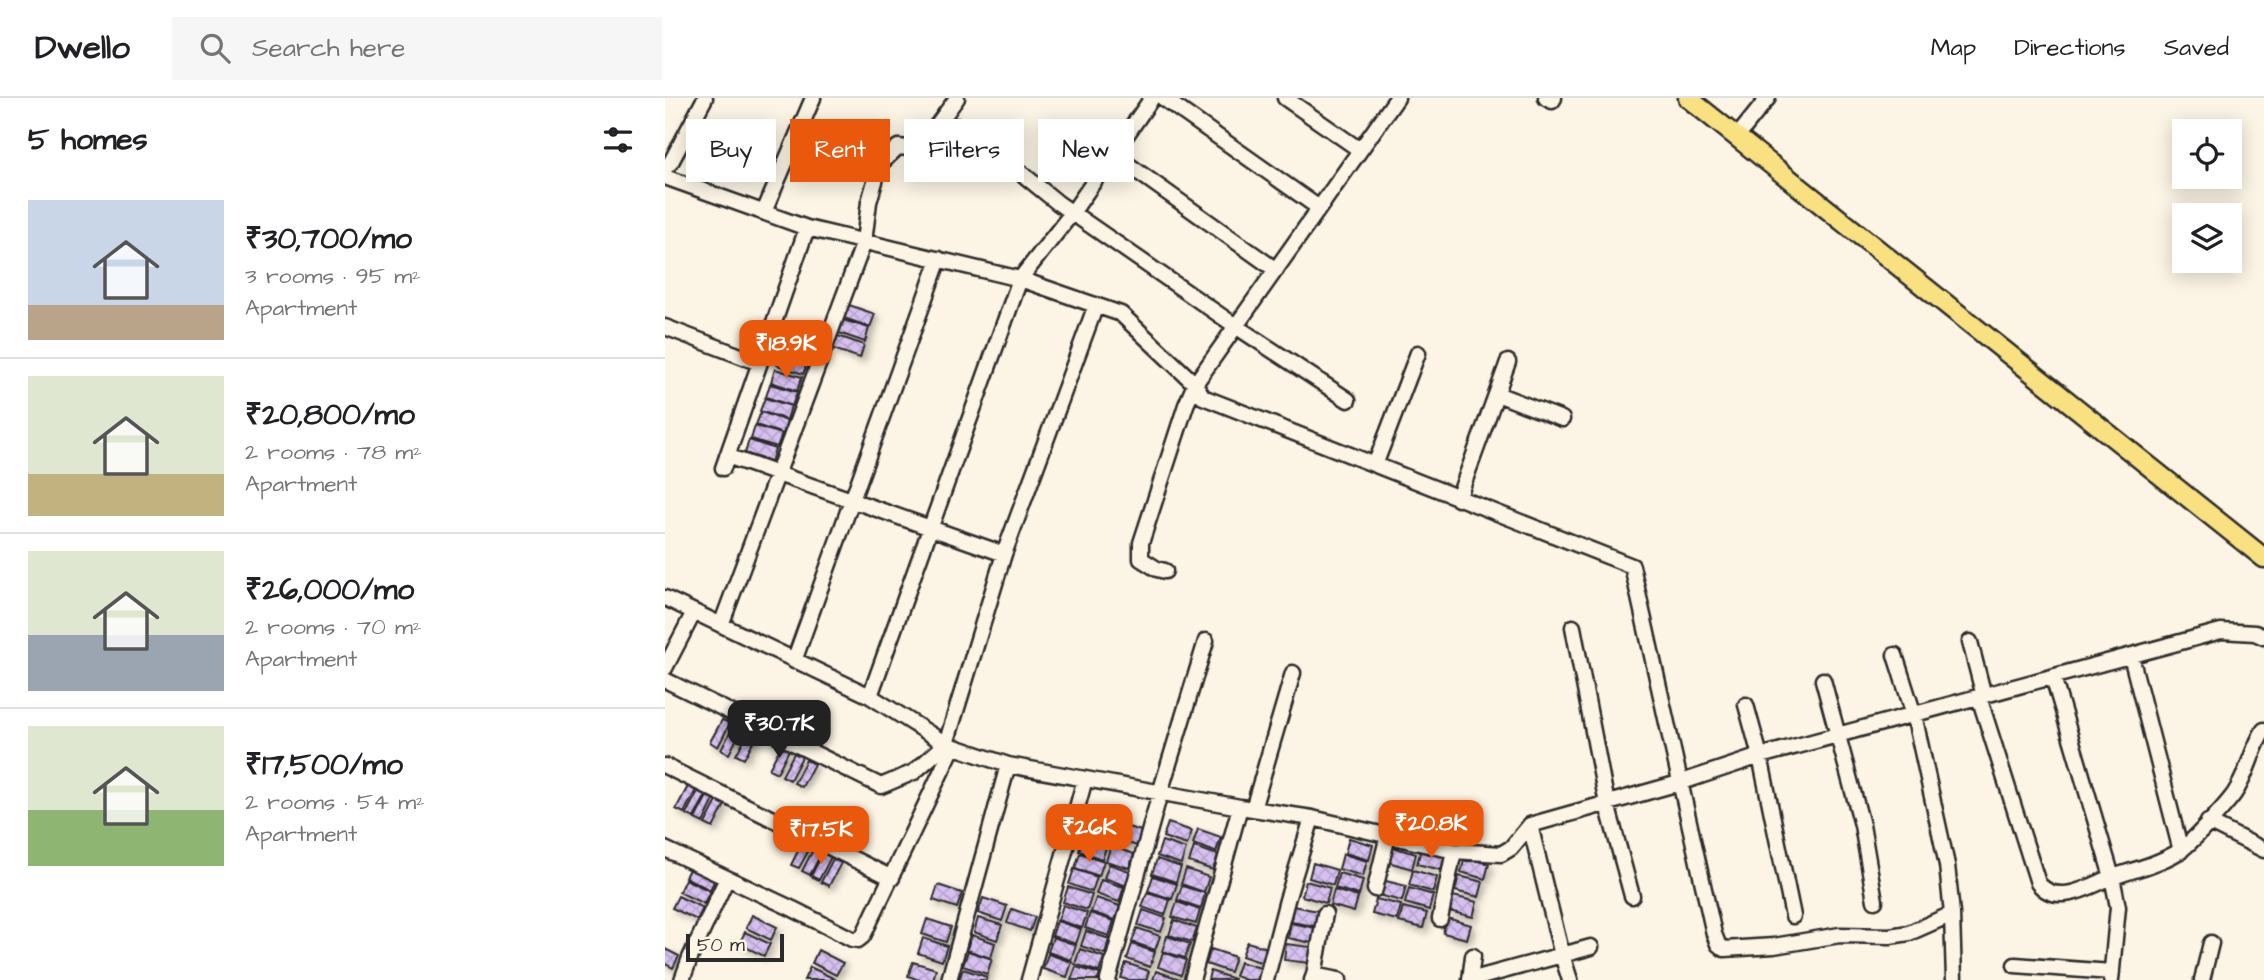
<!DOCTYPE html>
<meta charset="utf-8">
<style>
:root{--surface:#fff;--page:#f6f6f6;--text:#202124;--muted:#757577;--line:#e0e0e0;--accent:#ea580c}
body{margin:0;font-family:"Architects Daughter",sans-serif;background:var(--page);color:var(--text);height:100vh;display:flex;flex-direction:column;font-size:26px;white-space:nowrap}
*{box-sizing:border-box;margin:0}
p{font-size:23px;color:var(--muted)}
.icon{flex:none;width:38px;height:38px;fill:none;stroke:currentColor;stroke-width:2;stroke-linecap:round;stroke-linejoin:round}
.map{position:relative;flex:1;overflow:hidden}
.side{display:flex;flex-direction:column;background:var(--surface);width:665px}
.side>*{flex:none}
.banner{position:absolute;left:21px;top:21px;width:665px;height:63px;display:flex;gap:14px}
.tools{position:absolute;left:1507px;top:21px;display:grid;gap:14px}
.tools a{display:grid;place-items:center;width:70px;height:70px;border-radius:0px;background:var(--surface);box-shadow:0 4px 18px #0003;font-size:35px}
.scale{position:absolute;left:21px;bottom:18px;width:98px;box-sizing:border-box;padding-left:7px;border:4px solid #2b2b2b;border-top:0;font-size:19px;line-height:24px;white-space:nowrap;color:#2b2b2b;-webkit-text-stroke:5px #fcf5e5;paint-order:stroke}
.price{position:absolute;translate:-50% -60px;padding:0 16px;border-radius:14px;background:var(--accent);color:#fff;font-size:23px;line-height:46px;filter:drop-shadow(0 2px 4px #0008)}
.price::after{content:'';position:absolute;left:50%;top:42px;width:21px;height:16px;margin-left:-10px;background:inherit;clip-path:polygon(0 0,100% 0,50% 100%)}
.price.active{background:#222;color:#fff}
ul{padding:0;list-style:none}
li{display:flex;align-items:center;gap:21px;height:175px;padding:0 28px}
li+li{border-top:2px solid var(--line)}
li span{display:grid;place-items:center;flex:none;width:196px;height:140px;border-radius:0px;color:#555}
li>.icon{margin-inline-start:auto}
span .icon{width:84px;height:84px;fill:#fffc;stroke-width:1}
li b{font-size:30px}
h2{display:flex;justify-content:space-between;align-items:center;height:84px;padding:0 28px;font-size:30px}
.tag{padding:0 24px;border-radius:0px;background:var(--surface);box-shadow:0 4px 18px #0003;font-size:24px;line-height:63px}
.tag.active{background:var(--accent);color:#fff}
header{display:flex;align-items:center;gap:42px;box-sizing:border-box;height:98px;padding:0 35px;background:var(--surface);border-bottom:2px solid var(--line)}
header strong{font-size:33px}
nav{display:flex;gap:38px;margin-inline-start:auto;font-size:24px}
.search{width:490px;height:63px;background:var(--page);display:flex;align-items:center;gap:18px;box-sizing:border-box;padding:0 24px;border-radius:0px;color:var(--muted);font-size:26px}
main{display:flex;flex:1;min-height:0}
.map>svg:first-child{display:block}
</style>
<header>
<strong>Dwello</strong>
<div class="search"><svg class="icon" aria-label="search" viewBox="0 0 24 24"><circle cx="10" cy="10" r="6"/><path d="M15 15l6 6"/></svg>Search here</div>
<nav><a>Map</a><a>Directions</a><a>Saved</a></nav>
</header>
<main>
<section class="side">
<h2>5 homes<svg class="icon" aria-label="filters" viewBox="0 0 24 24"><path d="M4 7h16M4 17h16"/><circle cx="9" cy="7" r="2"/><circle cx="15" cy="17" r="2"/></svg></h2>
<ul>
<li><span style="background:linear-gradient(#c9d6e8 75%,#b9a48a 0)"><svg class="icon" aria-label="home" viewBox="0 0 24 24"><path d="M3 11l9-7 9 7M6 9v11h12V9"/></svg></span><div><b>₹30,700/mo</b><p>3 rooms · 95 m²</p><p>Apartment</p></div></li>
<li><span style="background:linear-gradient(#dfe7d0 70%,#c2b280 0)"><svg class="icon" aria-label="home" viewBox="0 0 24 24"><path d="M3 11l9-7 9 7M6 9v11h12V9"/></svg></span><div><b>₹20,800/mo</b><p>2 rooms · 78 m²</p><p>Apartment</p></div></li>
<li><span style="background:linear-gradient(#dfe7d0 60%,#9aa5b1 0)"><svg class="icon" aria-label="home" viewBox="0 0 24 24"><path d="M3 11l9-7 9 7M6 9v11h12V9"/></svg></span><div><b>₹26,000/mo</b><p>2 rooms · 70 m²</p><p>Apartment</p></div></li>
<li><span style="background:linear-gradient(#dfe7d0 60%,#8fb573 0)"><svg class="icon" aria-label="home" viewBox="0 0 24 24"><path d="M3 11l9-7 9 7M6 9v11h12V9"/></svg></span><div><b>₹17,500/mo</b><p>2 rooms · 54 m²</p><p>Apartment</p></div></li>
</ul>
</section>
<div class="map">
<svg width="1599" height="882" viewBox="0 0 1599 882">
<defs>
<pattern id="building-cross-hatch" width="8" height="8" patternUnits="userSpaceOnUse" patternTransform="scale(1.75)"><rect width="8" height="8" fill="#d6c0f0"/><path d="M0 0l8 8M0 8l8-8" fill="none" stroke="#b8a5ce"/></pattern>
<filter id="shadow"><feDropShadow dx="4" dy="4" stdDeviation="3.5" flood-color="#0004"/></filter>
</defs>
<rect width="100%" height="100%" fill="#fcf5e5"/>
<filter id="ink" filterUnits="userSpaceOnUse"><feTurbulence type="fractalNoise" baseFrequency=".0143" numOctaves="2"/><feDisplacementMap in="SourceGraphic" scale="14" xChannelSelector="R" yChannelSelector="G"/><feConvolveMatrix kernelMatrix="1 2 1 2 8 2 1 2 1" color-interpolation-filters="sRGB"/></filter>
<g filter="url(#ink)">
<!-- building -->
<path fill="url(#building-cross-hatch)" stroke="#2b2b2b" stroke-width="2" filter="url(#shadow)" d="M184,207L210,216L205,229L179,220Z
M178,222L204,230L200,244L174,235Z
M173,238L199,247L195,260L168,251Z
M117,254L143,263L138,276L112,267Z
M110,271L137,279L132,293L106,284Z
M105,286L132,294L127,308L101,299Z
M100,300L126,308L122,322L95,313Z
M96,314L122,323L118,336L91,327Z
M90,328L117,336L112,349L86,341Z
M84,342L110,351L106,364L80,355Z
M57,622L65,625L53,649L45,644Z
M68,629L76,633L64,656L56,652Z
M83,634L91,638L79,661L71,657Z
M116,648L124,652L112,675L104,671Z
M129,655L137,659L125,682L117,678Z
M141,662L149,666L137,689L129,685Z
M23,688L31,692L19,715L11,711Z
M33,693L41,697L29,720L21,716Z
M42,698L49,702L38,725L30,721Z
M52,703L60,707L48,730L40,726Z
M423,718L446,726L441,740L418,732Z
M503,725L527,733L522,747L498,739Z
M453,726L476,733L472,748L448,740Z
M533,731L556,739L551,754L528,746Z
M418,739L442,747L437,761L414,753Z
M684,740L708,747L704,762L680,755Z
M138,743L146,748L134,770L126,767Z
M497,743L521,751L516,766L492,758Z
M446,748L469,756L464,770L441,763Z
M529,749L553,757L548,772L524,764Z
M727,749L751,756L747,771L723,764Z
M149,750L157,754L145,777L137,773Z
M756,751L780,757L776,772L752,766Z
M158,755L166,759L154,782L146,778Z
M415,755L439,763L434,778L410,770Z
M678,756L702,763L698,778L674,771Z
M800,759L824,766L820,781L796,774Z
M168,761L176,765L164,788L156,784Z
M492,761L516,769L511,784L487,776Z
M648,765L672,772L668,787L644,780Z
M444,766L467,774L462,788L439,780Z
M26,767L51,779L45,792L20,779Z
M409,771L432,779L427,794L404,786Z
M521,771L544,779L539,794L516,786Z
M748,772L772,779L768,794L744,787Z
M674,775L698,782L694,797L670,790Z
M488,778L512,786L507,801L483,793Z
M794,778L818,784L814,799L790,793Z
M20,781L45,793L39,806L14,794Z
M436,782L459,789L454,804L431,796Z
M717,782L741,788L737,803L713,797Z
M641,783L665,790L661,805L637,798Z
M273,787L297,795L292,810L268,802Z
M517,788L540,795L536,810L512,802Z
M403,789L427,797L422,812L398,804Z
M744,790L768,797L764,812L740,805Z
M669,792L693,799L689,814L665,807Z
M482,795L505,802L500,817L477,809Z
M13,798L38,810L32,822L7,810Z
M788,798L812,804L808,819L784,813Z
M318,800L342,808L337,823L313,815Z
M431,800L455,808L450,822L426,814Z
M711,801L736,807L732,822L707,816Z
M512,804L535,812L531,826L507,819Z
M398,807L422,815L417,830L393,822Z
M628,808L653,813L650,828L626,824Z
M738,809L762,815L758,830L734,824Z
M347,811L370,819L365,833L342,825Z
M478,812L501,820L496,834L473,827Z
M425,815L449,823L444,838L420,830Z
M87,817L112,829L106,842L81,830Z
M313,820L337,827L332,842L309,834Z
M782,820L806,827L802,841L778,835Z
M262,821L286,829L281,844L257,836Z
M509,822L532,830L527,844L504,837Z
M392,823L416,831L411,846L387,838Z
M626,825L650,830L647,845L623,840Z
M472,830L495,838L490,852L467,844Z
M421,833L444,841L440,856L416,848Z
M80,834L105,846L99,858L74,846Z
M307,837L330,845L326,860L302,852Z
M502,838L525,846L520,860L497,853Z
M388,839L411,847L406,862L383,854Z
M258,840L282,848L277,863L253,855Z
M582,844L606,851L601,866L577,858Z
M467,846L490,854L485,869L462,861Z
M621,846L646,849L644,865L619,862Z
M0,851L14,858L8,870L0,866Z
M415,851L439,859L434,874L410,866Z
M546,851L570,859L565,874L541,866Z
M153,852L178,865L171,877L147,865Z
M303,853L327,861L322,876L298,868Z
M498,854L521,862L516,877L493,869Z
M383,856L407,864L402,879L378,871Z
M248,864L271,871L268,882H254L243,878Z
M575,864L599,871L595,882H581L570,878Z
M461,865L484,873L481,882H463L456,880Z
M145,869L170,881L169,882H139Z
M411,869L435,876L433,882H406Z
M298,871L322,879L321,882H294Z
M491,873L515,881V882H488Z
M545,873L569,881V882H543Z"/>
<g fill="none" stroke-linecap="round" stroke-linejoin="round">
<!-- minor casing -->
<g stroke="#2b2b2b" stroke-width="19">
<path id="minor" d="M498,0L654,110
M620,0L695,52
M881,0L887,3L889,0
M1071,40L1103,0
M267,52L259,45L292,0
M448,56L611,172
M0,70L6,64L40,0
M0,79L142,130L355,181L456,216L530,286L538,299L967,468L1049,836L1053,846L1059,851L1109,848L1175,837L1225,838L1244,835L1287,816
M99,114L148,0
M0,229L94,265
M832,296L897,321
M62,358L339,456
M710,367L753,255
M58,370L142,130
M793,401L843,264
M500,473L492,471L476,461V445L521,307L530,286L732,0
M0,500L205,598L281,646L343,667L575,709L647,720L789,753L836,756L846,750L865,727L1014,685L1095,658L1556,533L1590,535L1599,539
M56,527L199,144L204,104L215,66L233,49L267,52L287,28L300,29L393,105L572,229L683,302
M908,529L942,706L967,798
M1305,544L1319,598
M1230,557L1249,617L1282,767L1287,816L1289,882
M1466,558L1516,753
M129,563L274,161
M0,570L29,514
M0,582L216,688L249,674L281,646L339,456L431,207
M1158,582L1197,727L1210,803
M205,598L355,181L407,115L487,0
M1314,599L1373,785C1392,809 1425,788 1447,779L1388,579
M1081,607L1095,658L1128,818
M0,668L227,780
M588,711L628,575
M1543,724L1599,752
M0,751L128,811L187,841L193,842L198,838L288,649
M710,791L723,737
M775,821L789,753
M1350,867L1447,874
M649,877L660,816
M17,882L25,860L62,780
M284,882L343,667
M364,882L420,681
M443,882L495,695L541,543
M527,882L575,709
M601,882L622,802L647,720
M647,882L649,877L674,882
M805,882L897,857L865,727
M805,882L808,858
M905,882L897,857L926,849
M1446,882L1453,809L1447,779C1469,772 1493,766 1513,754C1524,748 1561,707 1569,696C1583,676 1586,652 1599,632
M1537,882L1546,845"/>
</g>
<!-- major casing -->
<g stroke="#2b2b2b" stroke-width="23">
<path id="major" d="M1023,0L1599,460"/>
</g>
<!-- minor -->
<use href="#minor" stroke="#fcf5e5" stroke-width="14"/>
<!-- major -->
<use href="#major" stroke="#f9e181" stroke-width="18"/>
</g>
</g>
</svg>
<div class="tools">
<a><svg class="icon" aria-label="locate" viewBox="0 0 24 24"><circle cx="12" cy="12" r="6"/><path d="M12 2v4M12 18v4M2 12h4M18 12h4"/></svg></a>
<a><svg class="icon" aria-label="layers" viewBox="0 0 24 24"><path d="M12 4l9 5-9 5-9-5zM3 14l9 5 9-5"/></svg></a>
</div>
<div class="scale">50 m</div>
<b class="price" style="left:121px;top:282px">₹18.9K</b>
<b class="price active" style="left:114px;top:662px">₹30.7K</b>
<b class="price" style="left:766px;top:762px">₹20.8K</b>
<b class="price" style="left:424px;top:766px">₹26K</b>
<b class="price" style="left:156px;top:768px">₹17.5K</b>
<div class="banner">
<a class="tag">Buy</a>
<a class="tag active">Rent</a>
<a class="tag">Filters</a>
<a class="tag">New</a>
</div>
</div>
</main>
